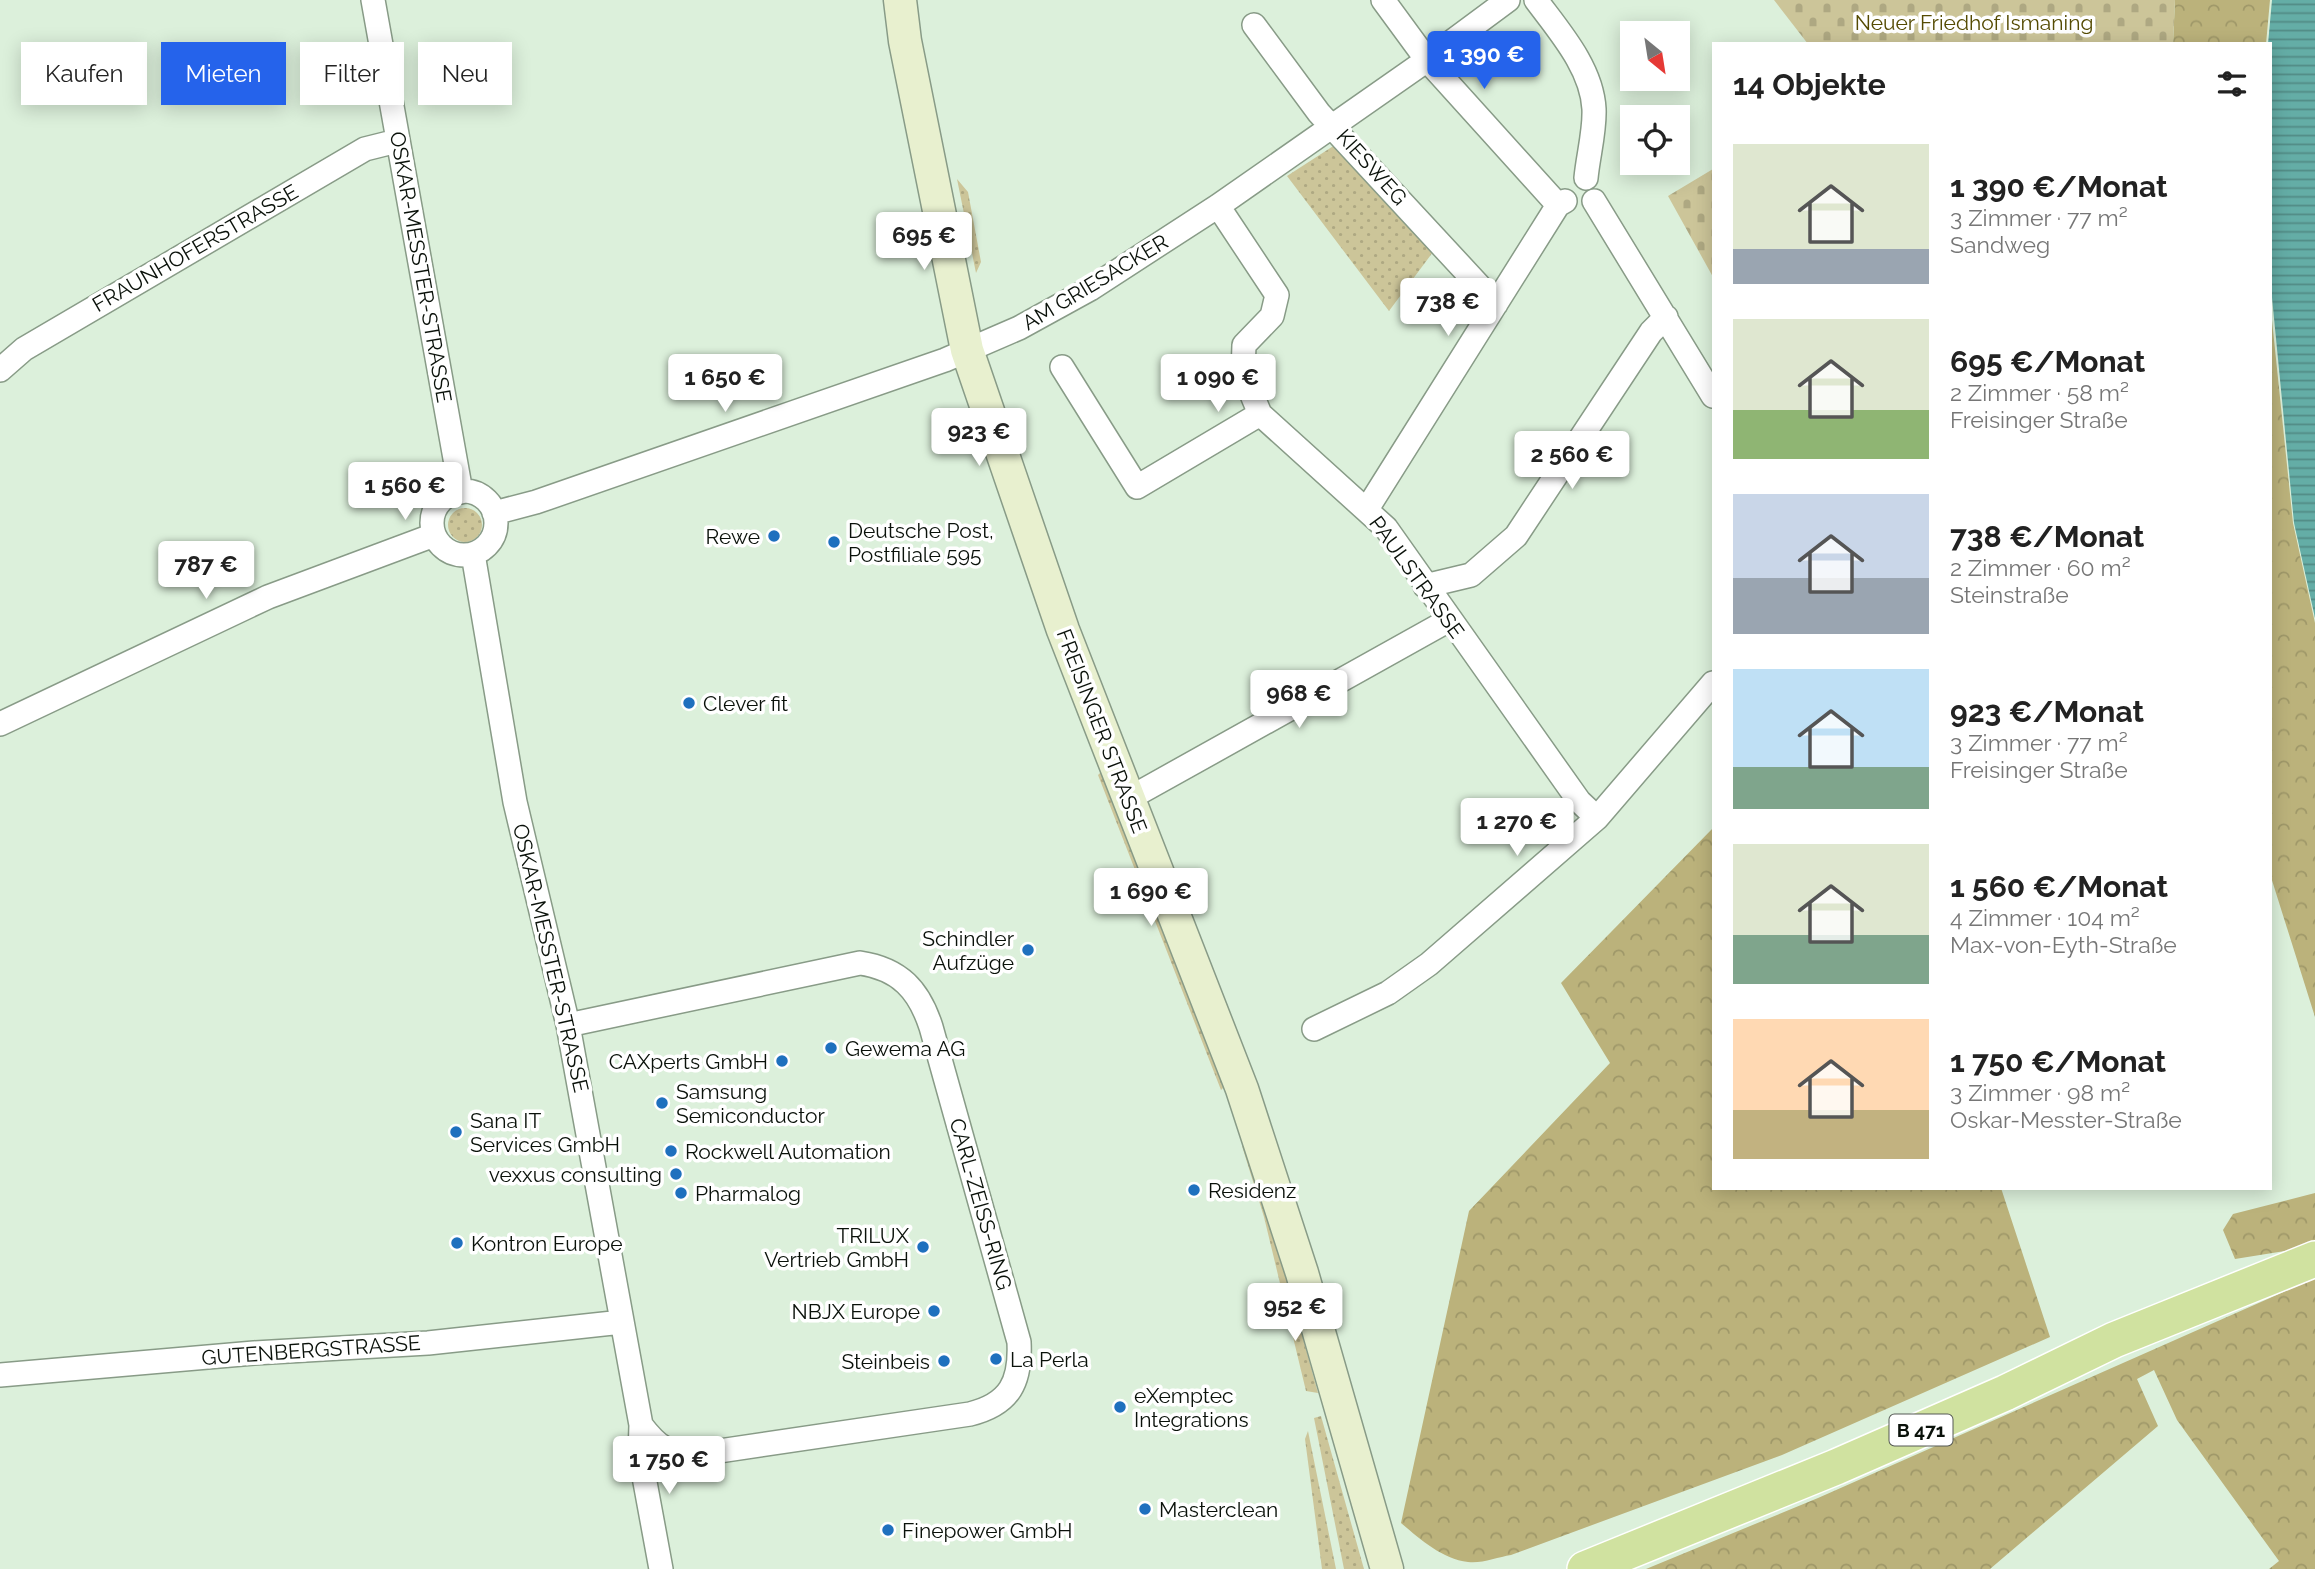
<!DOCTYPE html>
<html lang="de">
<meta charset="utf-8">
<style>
:root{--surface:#fff;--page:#f2f2f2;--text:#222;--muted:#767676;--accent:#2563eb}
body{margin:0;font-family:Raleway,sans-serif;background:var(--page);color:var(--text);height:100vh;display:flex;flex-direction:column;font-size:26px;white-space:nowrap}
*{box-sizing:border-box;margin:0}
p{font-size:23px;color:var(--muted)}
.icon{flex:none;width:38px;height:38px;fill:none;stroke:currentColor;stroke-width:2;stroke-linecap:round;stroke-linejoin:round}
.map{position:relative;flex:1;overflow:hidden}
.panel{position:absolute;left:1712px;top:42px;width:560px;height:1148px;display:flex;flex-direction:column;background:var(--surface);border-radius:0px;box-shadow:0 4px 18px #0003}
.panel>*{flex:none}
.hud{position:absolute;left:21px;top:42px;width:665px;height:63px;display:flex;gap:14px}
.needle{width:46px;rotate:150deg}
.controls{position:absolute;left:1620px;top:21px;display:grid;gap:14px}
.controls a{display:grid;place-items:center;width:70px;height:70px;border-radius:0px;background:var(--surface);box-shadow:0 4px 18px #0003;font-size:35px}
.price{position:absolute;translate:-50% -60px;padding:0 16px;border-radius:7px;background:#fff;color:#222;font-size:23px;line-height:46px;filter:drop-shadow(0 2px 4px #0008)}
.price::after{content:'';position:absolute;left:50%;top:42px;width:21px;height:16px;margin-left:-10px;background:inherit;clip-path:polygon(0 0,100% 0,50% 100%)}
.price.active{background:var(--accent);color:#fff}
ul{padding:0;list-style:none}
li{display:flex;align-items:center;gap:21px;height:175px;padding:0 21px}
li span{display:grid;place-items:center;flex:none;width:196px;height:140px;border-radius:0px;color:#555}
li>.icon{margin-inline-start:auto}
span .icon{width:84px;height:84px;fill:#fffc;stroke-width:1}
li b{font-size:30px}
h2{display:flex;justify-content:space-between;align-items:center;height:84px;padding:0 21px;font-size:30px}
.tag{padding:0 24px;border-radius:0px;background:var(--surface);box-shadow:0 4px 18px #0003;font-size:24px;line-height:63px}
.tag.active{background:var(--accent);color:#fff}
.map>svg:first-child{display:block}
</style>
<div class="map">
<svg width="2315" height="1569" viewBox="0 0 2315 1569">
<defs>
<pattern id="green-dots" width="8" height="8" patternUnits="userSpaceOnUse" patternTransform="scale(1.75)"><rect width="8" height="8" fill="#ccc599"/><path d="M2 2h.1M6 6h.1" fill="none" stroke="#aea882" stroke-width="1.8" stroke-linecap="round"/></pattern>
<pattern id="forest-crowns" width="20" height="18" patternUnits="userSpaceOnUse" patternTransform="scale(1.75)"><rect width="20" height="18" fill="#bbb27b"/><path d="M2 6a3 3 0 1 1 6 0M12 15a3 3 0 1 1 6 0" fill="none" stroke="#9f9869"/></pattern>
<pattern id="cemetery-stones" width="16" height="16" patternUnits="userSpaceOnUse" patternTransform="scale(1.75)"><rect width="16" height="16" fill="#ccc599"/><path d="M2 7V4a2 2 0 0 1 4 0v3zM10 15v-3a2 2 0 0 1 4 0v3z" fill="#aea882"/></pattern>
<pattern id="water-rules" width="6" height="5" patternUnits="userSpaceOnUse" patternTransform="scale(1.75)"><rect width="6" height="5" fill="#64ada6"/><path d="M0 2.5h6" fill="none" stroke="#518b85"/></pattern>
</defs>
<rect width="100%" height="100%" fill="#dcf0db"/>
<!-- green -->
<path fill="url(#green-dots)" d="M1338,143L1436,248L1389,311L1287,176Z
M957,179L968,192L981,262L976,273Z
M448 525a17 17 0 1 1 34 0a17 17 0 1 1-34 0Z
M1104,769L1228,1083L1221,1090L1098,775Z
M1242,1146L1251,1148L1318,1393L1306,1391L1264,1217Z
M1321,1416L1362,1562L1364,1569H1344L1314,1418Z
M1308,1431L1336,1569H1322L1305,1439Z"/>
<!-- forest -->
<path fill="url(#forest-crowns)" d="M2175,0H2270L2266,44H2173Z
M2270,301L2293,523L2315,623V1017L2270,874Z
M1713,828V1188H2001L2050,1337L1782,1455L1511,1555C1498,1557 1481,1564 1468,1562C1442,1559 1420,1539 1401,1523L1469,1211L1610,1063L1561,983Z
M2315,1193V1241L2291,1250L2235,1259L2223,1230L2233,1214Z
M2315,1278V1569H2269L2279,1561L2177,1420L2154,1370L2137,1379L2158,1426L1990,1569H1646L1818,1498Z"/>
<!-- cemetery -->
<path fill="url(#cemetery-stones)" d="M1774,0H2175L2173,44H1808Z
M1713,169V277L1668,196Z"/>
<!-- water -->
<path fill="url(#water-rules)" d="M2272,0H2315V618L2294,523L2270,277L2268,44Z"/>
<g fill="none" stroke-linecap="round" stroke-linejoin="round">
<!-- street casing -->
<g stroke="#889b87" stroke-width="26">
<path id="street" d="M373,0L461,492
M1383,0L1427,60L1558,205
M1536,0C1559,31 1592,68 1594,109C1595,131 1588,156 1586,178
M1254,25L1319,113L1496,304
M1594,201L1713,396
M1218,206L1277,295L1272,316L1244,345L1243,373L1260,414
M1062,367L1137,487L1260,414L1386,528L1579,801L1597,818
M0,370L24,349L365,149L397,141
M432 523a32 32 0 1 1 64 0a32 32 0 1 1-64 0Z
M1367,509L1558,205L1565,201
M494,513L536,502L945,360L1019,328L1090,289L1218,206L1427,60L1508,0
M473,554L515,802L568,1025L641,1425L640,1455L661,1569
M1425,586L1471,575L1516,536L1651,332L1666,317
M0,724L268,597L434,535
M1128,799L1449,620
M568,1025L860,963C900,969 919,990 931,1027L1019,1342C1021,1382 1010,1404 970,1414L699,1454C668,1453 660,1450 641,1425
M1314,1029L1388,993L1429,964L1597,818L1713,683
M0,1375L254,1353L428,1343L622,1322"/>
</g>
<!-- secondary casing -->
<g stroke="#889b87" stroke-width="35">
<path id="secondary" d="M900,0L905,41L967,350L1063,630L1242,1089L1302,1273L1387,1569"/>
</g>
<!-- primary casing -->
<g stroke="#fff" stroke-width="38">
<path id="primary" d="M1585,1569L1836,1467L2005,1393L2114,1340L2315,1259"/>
</g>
<!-- street -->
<use href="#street" stroke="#fff" stroke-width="23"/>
<!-- secondary -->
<use href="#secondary" stroke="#e8f0cf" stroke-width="32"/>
<!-- primary -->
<use href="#primary" stroke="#d0e2a0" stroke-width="35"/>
</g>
<!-- markers -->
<g fill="#1e70be" stroke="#fff" stroke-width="2.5">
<circle cx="774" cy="536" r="7"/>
<circle cx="834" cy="542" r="7"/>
<circle cx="689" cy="703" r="7"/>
<circle cx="1028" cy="950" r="7"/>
<circle cx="831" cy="1048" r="7"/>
<circle cx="782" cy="1061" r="7"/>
<circle cx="662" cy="1103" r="7"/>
<circle cx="456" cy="1132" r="7"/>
<circle cx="671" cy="1151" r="7"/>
<circle cx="676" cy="1174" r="7"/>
<circle cx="1194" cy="1190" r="7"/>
<circle cx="681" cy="1193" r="7"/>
<circle cx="457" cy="1243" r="7"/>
<circle cx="923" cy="1247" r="7"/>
<circle cx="934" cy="1311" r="7"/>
<circle cx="996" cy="1359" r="7"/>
<circle cx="944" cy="1361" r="7"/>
<circle cx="1120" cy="1407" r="7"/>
<circle cx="1145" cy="1509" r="7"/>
<circle cx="888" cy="1530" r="7"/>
</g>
<g text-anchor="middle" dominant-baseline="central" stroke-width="7" stroke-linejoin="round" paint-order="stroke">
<!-- shield labels -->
<rect fill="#fff" stroke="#545854" stroke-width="2" x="1889.5" y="1414.5" width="63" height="31" rx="5"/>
<g font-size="19" font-weight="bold" fill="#0a110a">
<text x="1921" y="1430">B 471</text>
</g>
<!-- park labels -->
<g font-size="21" fill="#554b03" stroke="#fff">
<text x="1974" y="22">Neuer Friedhof Ismaning</text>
</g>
<!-- street labels -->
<g font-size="21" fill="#0a110a" stroke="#fff">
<text transform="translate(1372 167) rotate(48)">KIESWEG</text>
<text transform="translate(195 248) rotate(-30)">FRAUNHOFERSTRASSE</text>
<text transform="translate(421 267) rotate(80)">OSKAR-MESSTER-STRASSE</text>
<text transform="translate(1095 282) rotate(-31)">AM GRIESACKER</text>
<text transform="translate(1417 577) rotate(54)">PAULSTRASSE</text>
<text transform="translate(1102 731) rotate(69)">FREISINGER STRASSE</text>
<text transform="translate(551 958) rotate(77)">OSKAR-MESSTER-STRASSE</text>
<text transform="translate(981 1204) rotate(74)">CARL-ZEISS-RING</text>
<text transform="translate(311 1350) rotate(-4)">GUTENBERGSTRASSE</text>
</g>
<!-- poi labels -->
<g font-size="21" fill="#0a110a" stroke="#fff" text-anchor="start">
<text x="848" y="530">Deutsche Post,<tspan x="848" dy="24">Postfiliale 595</tspan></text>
<text x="760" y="536" text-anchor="end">Rewe</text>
<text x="703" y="703">Clever fit</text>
<text x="1014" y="938" text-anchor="end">Schindler<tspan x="1014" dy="24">Aufzüge</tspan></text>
<text x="845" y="1048">Gewema AG</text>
<text x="768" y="1061" text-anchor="end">CAXperts GmbH</text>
<text x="676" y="1091">Samsung<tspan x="676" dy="24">Semiconductor</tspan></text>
<text x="470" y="1120">Sana IT<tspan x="470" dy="24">Services GmbH</tspan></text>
<text x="685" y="1151">Rockwell Automation</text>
<text x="662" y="1174" text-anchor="end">vexxus consulting</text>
<text x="1208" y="1190">Residenz</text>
<text x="695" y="1193">Pharmalog</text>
<text x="909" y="1235" text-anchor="end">TRILUX<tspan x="909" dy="24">Vertrieb GmbH</tspan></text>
<text x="471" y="1243">Kontron Europe</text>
<text x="920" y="1311" text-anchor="end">NBJX Europe</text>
<text x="1010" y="1359">La Perla</text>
<text x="930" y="1361" text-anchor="end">Steinbeis</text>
<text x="1134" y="1395">eXemptec<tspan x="1134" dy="24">Integrations</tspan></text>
<text x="1159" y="1509">Masterclean</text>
<text x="902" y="1530">Finepower GmbH</text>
</g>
</g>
</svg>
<div class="controls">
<a><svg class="needle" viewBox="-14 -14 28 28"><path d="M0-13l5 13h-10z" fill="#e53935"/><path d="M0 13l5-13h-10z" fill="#767676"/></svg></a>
<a><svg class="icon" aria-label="locate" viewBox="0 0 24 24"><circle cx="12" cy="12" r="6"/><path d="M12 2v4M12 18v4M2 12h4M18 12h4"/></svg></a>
</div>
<b class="price active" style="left:1484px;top:91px">1 390 €</b>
<b class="price" style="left:924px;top:272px">695 €</b>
<b class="price" style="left:1448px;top:338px">738 €</b>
<b class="price" style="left:725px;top:414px">1 650 €</b>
<b class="price" style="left:1218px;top:414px">1 090 €</b>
<b class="price" style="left:979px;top:468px">923 €</b>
<b class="price" style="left:1572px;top:491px">2 560 €</b>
<b class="price" style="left:405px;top:522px">1 560 €</b>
<b class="price" style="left:206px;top:601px">787 €</b>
<b class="price" style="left:1299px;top:730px">968 €</b>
<b class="price" style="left:1517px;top:858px">1 270 €</b>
<b class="price" style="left:1151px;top:928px">1 690 €</b>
<b class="price" style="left:1295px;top:1343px">952 €</b>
<b class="price" style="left:669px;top:1496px">1 750 €</b>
<div class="hud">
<a class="tag">Kaufen</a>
<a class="tag active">Mieten</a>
<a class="tag">Filter</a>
<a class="tag">Neu</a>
</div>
<section class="panel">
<h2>14 Objekte<svg class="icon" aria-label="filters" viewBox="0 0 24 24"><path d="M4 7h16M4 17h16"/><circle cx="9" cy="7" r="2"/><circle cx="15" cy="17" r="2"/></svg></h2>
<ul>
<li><span style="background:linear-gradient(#dfe7d0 75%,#9aa5b1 0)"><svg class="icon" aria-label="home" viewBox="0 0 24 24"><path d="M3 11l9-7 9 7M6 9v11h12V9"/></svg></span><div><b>1 390 €/Monat</b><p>3 Zimmer · 77 m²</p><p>Sandweg</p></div></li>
<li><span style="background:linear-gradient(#dfe7d0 65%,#8fb573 0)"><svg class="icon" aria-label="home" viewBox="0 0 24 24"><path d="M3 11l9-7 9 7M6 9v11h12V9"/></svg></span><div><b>695 €/Monat</b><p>2 Zimmer · 58 m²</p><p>Freisinger Straße</p></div></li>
<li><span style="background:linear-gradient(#c9d6e8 60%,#9aa5b1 0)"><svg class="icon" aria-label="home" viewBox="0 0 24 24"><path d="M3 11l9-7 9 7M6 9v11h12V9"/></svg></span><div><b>738 €/Monat</b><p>2 Zimmer · 60 m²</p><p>Steinstraße</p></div></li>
<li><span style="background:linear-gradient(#bfe0f5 70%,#7fa58c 0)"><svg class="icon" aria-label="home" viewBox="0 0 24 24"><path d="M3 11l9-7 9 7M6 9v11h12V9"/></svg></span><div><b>923 €/Monat</b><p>3 Zimmer · 77 m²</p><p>Freisinger Straße</p></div></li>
<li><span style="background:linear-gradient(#dfe7d0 65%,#7fa58c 0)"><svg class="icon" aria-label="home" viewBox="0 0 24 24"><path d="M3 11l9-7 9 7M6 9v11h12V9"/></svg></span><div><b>1 560 €/Monat</b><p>4 Zimmer · 104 m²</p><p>Max-von-Eyth-Straße</p></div></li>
<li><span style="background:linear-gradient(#ffd9b3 65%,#c2b280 0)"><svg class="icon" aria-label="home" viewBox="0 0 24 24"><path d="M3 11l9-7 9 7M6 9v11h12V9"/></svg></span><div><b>1 750 €/Monat</b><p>3 Zimmer · 98 m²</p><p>Oskar-Messter-Straße</p></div></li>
</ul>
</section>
</div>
